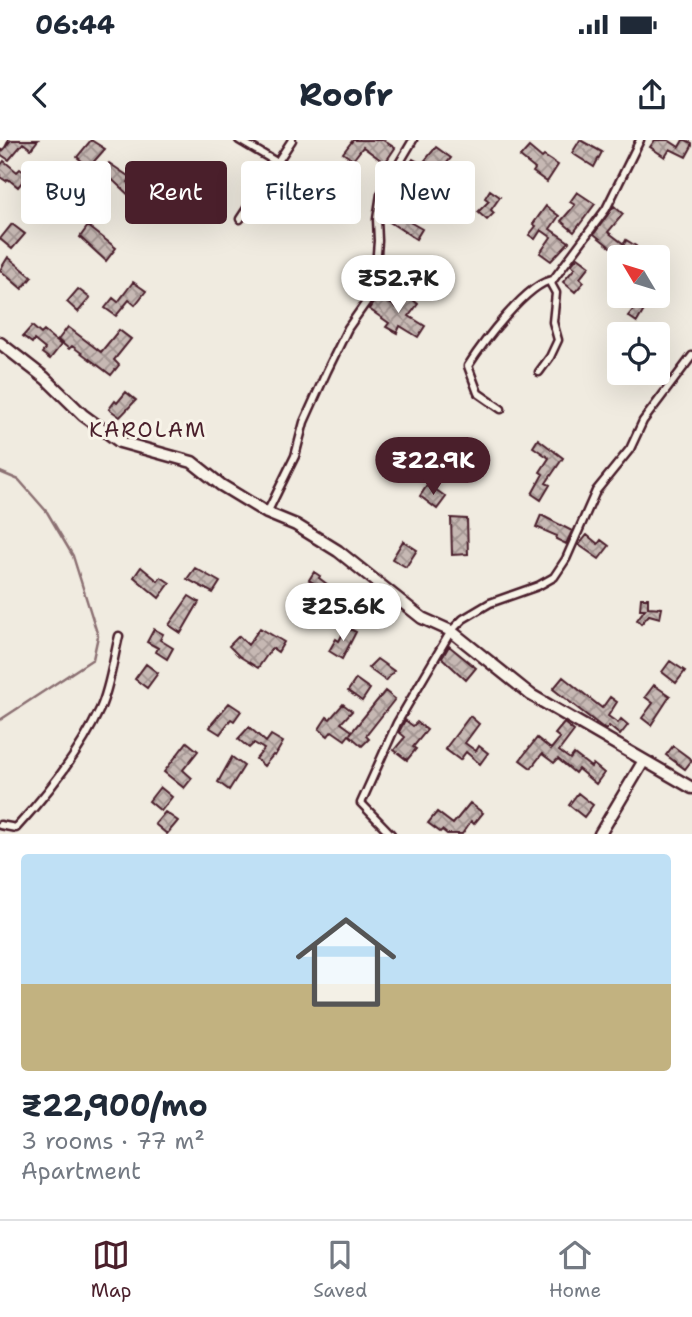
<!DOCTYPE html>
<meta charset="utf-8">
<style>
:root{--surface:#fff;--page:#f6f6f7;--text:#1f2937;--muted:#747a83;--line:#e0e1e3;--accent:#4a1f2b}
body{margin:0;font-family:"Shantell Sans",sans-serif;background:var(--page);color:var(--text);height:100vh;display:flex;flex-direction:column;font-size:26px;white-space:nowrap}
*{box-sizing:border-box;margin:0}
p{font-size:23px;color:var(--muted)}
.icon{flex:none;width:38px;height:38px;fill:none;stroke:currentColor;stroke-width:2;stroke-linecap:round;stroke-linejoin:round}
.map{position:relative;height:694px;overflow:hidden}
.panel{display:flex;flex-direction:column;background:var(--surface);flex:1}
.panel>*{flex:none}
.top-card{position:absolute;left:21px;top:21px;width:651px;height:63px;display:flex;gap:14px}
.needle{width:46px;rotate:308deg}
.controls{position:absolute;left:607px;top:105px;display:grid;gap:14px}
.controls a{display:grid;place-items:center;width:63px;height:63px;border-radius:7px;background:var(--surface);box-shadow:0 7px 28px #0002;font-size:35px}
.price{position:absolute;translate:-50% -60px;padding:0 16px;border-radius:24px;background:#fff;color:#222;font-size:23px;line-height:46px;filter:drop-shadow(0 2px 4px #0008)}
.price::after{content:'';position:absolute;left:50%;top:42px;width:21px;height:16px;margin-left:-10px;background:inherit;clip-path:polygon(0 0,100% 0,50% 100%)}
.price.on{background:var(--accent);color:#fff}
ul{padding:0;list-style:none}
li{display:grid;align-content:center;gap:14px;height:371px;padding:0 21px}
li span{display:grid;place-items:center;height:217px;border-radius:7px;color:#555}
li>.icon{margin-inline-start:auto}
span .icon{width:126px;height:126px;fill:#fffc;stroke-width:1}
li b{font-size:30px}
.pill{padding:0 24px;border-radius:7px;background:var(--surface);box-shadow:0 7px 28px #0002;font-size:24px;line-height:63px}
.pill.on{background:var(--accent);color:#fff}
.status{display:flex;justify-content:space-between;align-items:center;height:49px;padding:0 35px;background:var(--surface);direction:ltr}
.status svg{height:19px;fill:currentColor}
header{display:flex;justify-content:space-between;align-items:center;height:91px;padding:0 21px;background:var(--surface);font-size:32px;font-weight:700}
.tabs{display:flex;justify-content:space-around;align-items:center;height:98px;border-top:2px solid var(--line);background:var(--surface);font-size:19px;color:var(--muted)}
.tabs a{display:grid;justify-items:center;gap:4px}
.tabs .on{color:var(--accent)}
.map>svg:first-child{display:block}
</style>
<div class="status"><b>06:44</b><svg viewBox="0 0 49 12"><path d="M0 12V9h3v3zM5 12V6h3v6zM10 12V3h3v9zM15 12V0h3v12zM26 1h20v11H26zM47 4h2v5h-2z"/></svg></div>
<header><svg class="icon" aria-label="back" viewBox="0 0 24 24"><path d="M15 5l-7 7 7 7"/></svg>Roofr<svg class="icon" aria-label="share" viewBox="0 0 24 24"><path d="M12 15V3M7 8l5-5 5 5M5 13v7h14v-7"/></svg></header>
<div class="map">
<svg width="692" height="694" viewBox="0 0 692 694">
<defs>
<pattern id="building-cross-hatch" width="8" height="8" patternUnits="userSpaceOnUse" patternTransform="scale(1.75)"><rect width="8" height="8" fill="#c6b8b3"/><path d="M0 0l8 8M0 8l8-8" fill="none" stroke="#a39592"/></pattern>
</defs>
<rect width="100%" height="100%" fill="#f0ebe0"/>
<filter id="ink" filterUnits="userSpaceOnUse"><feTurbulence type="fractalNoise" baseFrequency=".0143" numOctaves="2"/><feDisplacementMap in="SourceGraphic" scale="14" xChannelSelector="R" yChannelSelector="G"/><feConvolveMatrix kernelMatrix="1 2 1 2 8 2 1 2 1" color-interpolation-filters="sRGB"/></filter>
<g filter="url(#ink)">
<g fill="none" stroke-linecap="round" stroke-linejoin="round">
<!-- stream -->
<path stroke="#8b6f72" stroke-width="2.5" d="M0,332L19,340L47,372L73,416L98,496L93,519L0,580"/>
</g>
<!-- building -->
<path fill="url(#building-cross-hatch)" stroke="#4a1f2b" stroke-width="2" d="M11,0H38L31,9L23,3L9,20L0,14Z
M91,0L105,9L89,27L77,17Z
M353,0H383L395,8L385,23L363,7L353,20L343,13Z
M580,0L602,12L594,27L572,13Z
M655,0H668L679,7L683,0H686L692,3V6L686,17L670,9L665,17L650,7Z
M436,7L451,18L438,34L465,49L458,61L423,37L417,46L427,53L418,67L398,55L390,68L385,65L386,58L413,19L422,24Z
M529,7L542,18L544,16L558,25L547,42L533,32L535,29L520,17Z
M4,21L17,32L20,29L28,35L18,47L8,39L6,41L0,37V26Z
M109,23L131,38L128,42L142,54L136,62L103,31Z
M46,33L59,43L50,55L36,44Z
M75,50L87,59L74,73L62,64Z
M490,50L500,57L491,70L494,73L487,80L478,72L489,61L485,58Z
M577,52L595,64L574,92L561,81L575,65L570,62Z
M546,66L559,76L550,89L569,102L551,121L540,113L551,97L541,90L535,99L529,95L536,86L533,84Z
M614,66L623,74L608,92L624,104L626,100L636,106L630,117L610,107L594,94Z
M397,69L410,79L408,81L422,89L416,99L388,81Z
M12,84L25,94L12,109L0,99Z
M88,86L116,108L106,121L80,97Z
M8,117L32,137L22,149L0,130Z
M578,117L590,126L580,138L584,142L575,152L563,142L575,128L571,125Z
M133,142L146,151L135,165L129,160L116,176L105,168L113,158L118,162Z
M78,149L90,158L78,172L67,162Z
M407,155L418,164L409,176L425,186L418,197L400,186L397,193L386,187L389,183L369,169L378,156L397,168Z
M644,156L655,161L649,169L646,167L637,182L628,176Z
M32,186L41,194L44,191L61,205L50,219L42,213L45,209L34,200L32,203L23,196Z
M68,187L101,212L119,190L131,199L114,220L119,225L111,235L72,206L69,209L58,200Z
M126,252L136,260L120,277L109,269L115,261L117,263Z
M538,299L563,318L546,343L550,345L541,360L532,354L543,334L540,332L549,318L533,307Z
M423,304L447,319L440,330L417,314Z
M428,344L446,357L437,369L420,356Z
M541,375L572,391L566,404L556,399L557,396L536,387Z
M451,378L467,379L468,414L452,415Z
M587,395L598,404L601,400L609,406L599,419L579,405Z
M403,401L417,410L406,427L392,419Z
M141,427L158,441L161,437L170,443L159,458L134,437Z
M195,428L220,442L213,453L187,439Z
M314,432L320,436L319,438L336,451L328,461L318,454L322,448L309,440Z
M189,456L199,462L181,493L169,485Z
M641,458H648V467L662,468L660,478L649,475L641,484L637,480L645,469H640Z
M346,487L356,492L342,519L329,511L336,499L339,501Z
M260,488L284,502L278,512L272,508L258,528L239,516L229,506L239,496L248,505Z
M154,489L163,494L160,500L173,508L167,519L156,512L158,508L147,502Z
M449,506L476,528L466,540L442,518Z
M377,519L394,531L386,541L368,528Z
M670,521L685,531L676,543L662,532Z
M146,524L158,533L147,548L135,539Z
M563,537L602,568L610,557L617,562L608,576L618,583L621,579L628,585L620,595L609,586L606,590L553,549Z
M356,539L370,549L362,561L348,551Z
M654,545L670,556L651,585L642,578L653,563L645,557Z
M385,551L395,559L366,596L369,599L362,606L349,595L345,600L332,591L328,596L319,589L327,577L330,579L343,564L352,571L341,583L352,591L350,594Z
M229,563L241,571L234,581L231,579L220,594L209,587Z
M470,576L479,584L465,603L476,611L479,606L488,613L480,624L466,612L460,620L445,609Z
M405,580L413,586L417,582L427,590L413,607L416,609L407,620L394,610L405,597L399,592Z
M564,583L574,591L559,611L570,619L574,614L591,627L593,624L604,633L596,644L578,629L575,633L558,619L554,623L542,614L531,628L520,620L537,598L551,609L560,598L555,594Z
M249,587L266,602L271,595L283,602L275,616L273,615L264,626L256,619L264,609L254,603L249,608L238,599Z
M187,602L198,611L183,630L192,638L184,648L164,632Z
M673,606L692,620L685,629L666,615Z
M232,617L244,626L229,650L218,642Z
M160,647L172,657L161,671L149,661Z
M578,653L593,665L584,677L569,665Z
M470,663L483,673L474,684L471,681L462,694H447L442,690L440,692L428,683L437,672L453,684Z
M165,672L178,681L167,694L155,684Z"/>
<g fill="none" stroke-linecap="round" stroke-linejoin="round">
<!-- street casing -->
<g stroke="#4a1f2b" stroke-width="11">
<path id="street" d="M239,0L278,23
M240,79L292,0
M539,232L550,217L558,200L553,182L556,153L551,144L553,140L606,69L640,0
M501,269L478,253L468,226C482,204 528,142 553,140
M267,373L295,316L304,282L327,231L348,188L374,151L378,101L377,79L381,54L413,0
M0,685L16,688C48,653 80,613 100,569C110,547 113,520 119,496
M391,694L361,663L397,583L451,491L463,479L490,463L538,446L554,437L566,419L596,351L630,309L643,281L692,216"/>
</g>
<!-- secondary casing -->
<g stroke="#4a1f2b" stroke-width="15">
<path id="secondary" d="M0,4L2,0
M0,203L45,238L83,275L120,302L192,322L221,345L267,373L296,385L338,411L422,478L451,491L531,555L692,648
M600,694L643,622"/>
</g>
<!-- street -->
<use href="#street" stroke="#f7f3e8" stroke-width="6"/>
<!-- secondary -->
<use href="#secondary" stroke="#f7f3e8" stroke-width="10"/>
</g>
</g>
<g text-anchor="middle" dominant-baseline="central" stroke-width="6" stroke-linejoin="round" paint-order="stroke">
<!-- quarter labels -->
<g font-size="21" letter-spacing="2" fill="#4a1f2b" stroke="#f7f3e8">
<text x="148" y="290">KAROLAM</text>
</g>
</g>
</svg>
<div class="controls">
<a><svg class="needle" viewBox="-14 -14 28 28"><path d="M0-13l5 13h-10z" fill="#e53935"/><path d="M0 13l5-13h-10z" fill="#747a83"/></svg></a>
<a><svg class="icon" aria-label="locate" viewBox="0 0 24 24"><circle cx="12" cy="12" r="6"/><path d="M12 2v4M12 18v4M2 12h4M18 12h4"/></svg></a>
</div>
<b class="price" style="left:398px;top:175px">₹52.7K</b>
<b class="price on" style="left:433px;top:357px">₹22.9K</b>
<b class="price" style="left:343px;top:503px">₹25.6K</b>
<div class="top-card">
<a class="pill">Buy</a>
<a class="pill on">Rent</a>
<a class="pill">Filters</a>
<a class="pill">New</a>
</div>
</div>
<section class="panel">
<ul>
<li><span style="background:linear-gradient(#bfe0f5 60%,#c2b280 0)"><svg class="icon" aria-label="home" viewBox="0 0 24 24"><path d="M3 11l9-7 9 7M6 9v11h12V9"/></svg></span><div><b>₹22,900/mo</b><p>3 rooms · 77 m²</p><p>Apartment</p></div></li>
</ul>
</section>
<nav class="tabs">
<a class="on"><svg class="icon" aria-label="map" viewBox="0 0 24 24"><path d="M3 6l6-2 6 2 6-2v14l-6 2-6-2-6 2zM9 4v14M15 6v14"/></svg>Map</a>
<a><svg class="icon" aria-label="saved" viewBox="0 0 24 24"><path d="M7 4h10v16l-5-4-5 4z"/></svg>Saved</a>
<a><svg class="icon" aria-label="home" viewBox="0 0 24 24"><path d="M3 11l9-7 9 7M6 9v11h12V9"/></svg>Home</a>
</nav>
